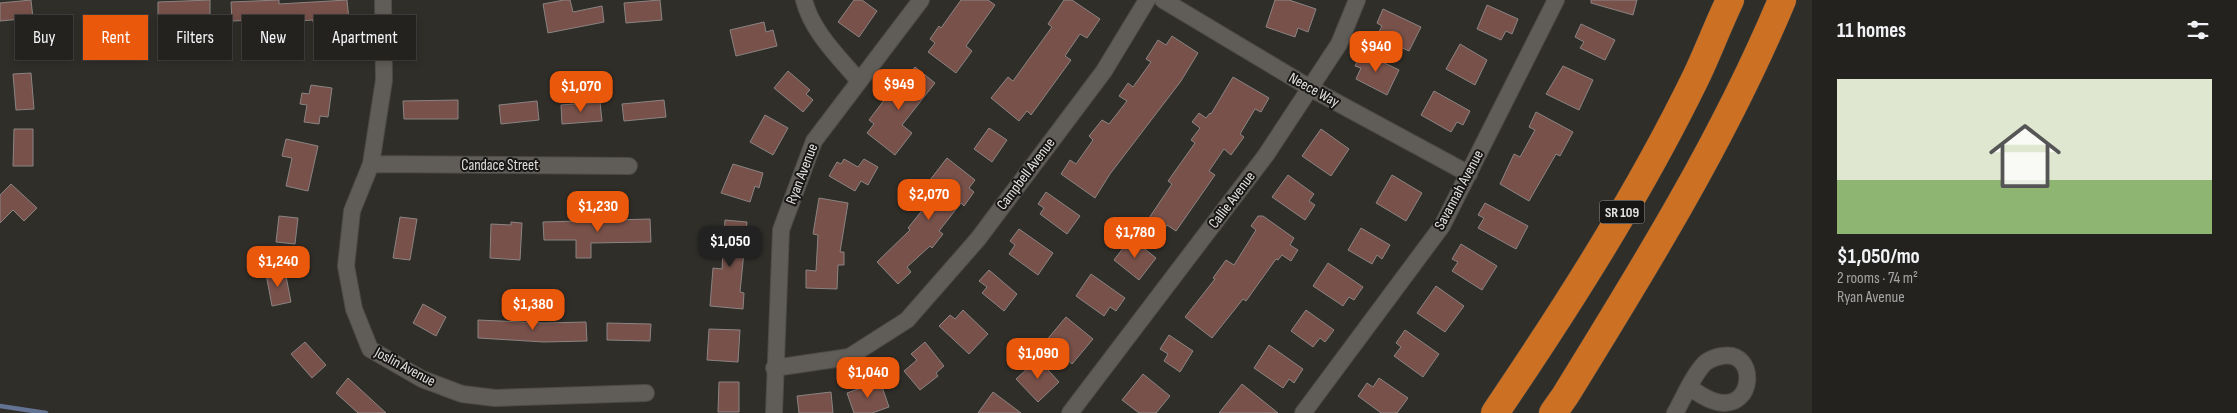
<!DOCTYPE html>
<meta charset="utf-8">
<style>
:root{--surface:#24221f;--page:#2c2a28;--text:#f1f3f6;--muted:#a3a4a4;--line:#413f3d;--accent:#ea580c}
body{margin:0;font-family:"Sofia Sans Condensed",sans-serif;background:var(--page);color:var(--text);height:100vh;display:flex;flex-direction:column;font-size:19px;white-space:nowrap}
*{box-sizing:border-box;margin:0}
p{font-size:16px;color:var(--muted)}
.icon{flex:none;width:28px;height:28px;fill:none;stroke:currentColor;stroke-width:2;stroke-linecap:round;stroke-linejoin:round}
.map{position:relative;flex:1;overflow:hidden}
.side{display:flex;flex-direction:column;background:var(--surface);width:425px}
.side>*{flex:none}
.guide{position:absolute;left:15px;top:15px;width:475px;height:45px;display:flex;gap:10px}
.price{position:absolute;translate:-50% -42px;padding:0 11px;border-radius:10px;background:var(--accent);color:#fff;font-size:16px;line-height:32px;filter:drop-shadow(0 1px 2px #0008)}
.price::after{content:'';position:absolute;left:50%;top:30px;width:15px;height:11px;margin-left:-8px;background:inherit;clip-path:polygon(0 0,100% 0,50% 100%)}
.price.selected{background:#222;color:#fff}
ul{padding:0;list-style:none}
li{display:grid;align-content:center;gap:10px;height:265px;padding:0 25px}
li span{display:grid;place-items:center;height:155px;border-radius:0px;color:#555}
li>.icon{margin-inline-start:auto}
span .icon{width:90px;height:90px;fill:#fffc;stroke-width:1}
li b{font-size:21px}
h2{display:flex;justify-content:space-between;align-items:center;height:60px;padding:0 25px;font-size:21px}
.chip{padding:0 18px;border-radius:0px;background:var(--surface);box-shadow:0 2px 8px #0003,0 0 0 1px var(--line);font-size:18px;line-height:45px}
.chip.selected{background:var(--accent);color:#fff}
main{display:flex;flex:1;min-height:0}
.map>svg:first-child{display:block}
</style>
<main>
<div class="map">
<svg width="1812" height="413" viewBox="0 0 1812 413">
<rect width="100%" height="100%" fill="#302e29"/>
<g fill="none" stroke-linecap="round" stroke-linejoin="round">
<!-- stream -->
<path stroke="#647393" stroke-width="4.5" d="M0,406L46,413"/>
</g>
<!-- building -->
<path fill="#77514a" stroke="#8b8483" d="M31,0L33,18L0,21V3Z
M210,0V19L158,20V2Z
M279,0V4L347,0L349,20L313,22V20L299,21V18L232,21L231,2Z
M564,0H570L573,12L602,6L604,22L548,33L543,4Z
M660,0L662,20L626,23L624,3Z
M854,0H862L877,11L859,37L838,22Z
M961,0H988L995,5L966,46L972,51L956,73L928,52L935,43L930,39L939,26L941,28Z
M1064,0H1072L1100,19L1087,38L1080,34L1065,56L1071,60L1031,115L1027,111L1019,121L991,98L1008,77L1013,81L1052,27L1048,24Z
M1275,0H1289L1316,9L1308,32L1298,28L1295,37L1266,27Z
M1591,0H1637L1633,15L1591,3Z
M1487,5L1518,19L1512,34L1506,31L1501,40L1477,29Z
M1383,9L1421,27L1409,51L1377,36L1382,26L1377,23Z
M764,22L766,32L773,30L777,46L736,56L730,30Z
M1581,24L1615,40L1605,60L1580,48L1584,42L1575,37Z
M1172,36L1198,53L1181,81L1110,174L1095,198L1061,174L1070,160L1076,164L1093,140L1089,136L1102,120L1109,124L1127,101L1119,96L1128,83L1133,87L1151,62L1146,59L1158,40L1166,45Z
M1460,44L1487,60L1475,85L1446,69Z
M1362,52L1399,70L1387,95L1356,79L1361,68L1355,66Z
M1563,66L1593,80L1579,110L1546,94Z
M915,67L935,83L902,125L912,133L895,155L867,133L874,124L869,120L901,78L904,80Z
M788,71L810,90L806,94L813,100L803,112L774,88Z
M31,73L34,109L16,110L13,74Z
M1233,77L1269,98L1261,112L1255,109L1240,134L1244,137L1231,155L1224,149L1209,171L1215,175L1176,231L1167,225L1162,232L1147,221L1172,184L1168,181L1195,143L1191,140L1200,128L1192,122L1199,113L1206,118L1210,113L1211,114Z
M311,85L332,88L328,117L320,116L319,124L304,122L307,105L300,104L302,93L309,94Z
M1434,91L1470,111L1463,125L1457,122L1451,132L1421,115Z
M458,100V119H404L403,101Z
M664,100L666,117L624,121L622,104Z
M537,101L539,120L501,124L499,105Z
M600,102L602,121L562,124L561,105Z
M1536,112L1573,132L1560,156L1556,154L1529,201L1500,184L1514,154L1520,157L1535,130L1529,127Z
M765,115L788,128L773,155L750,142Z
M989,128L1007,140L992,162L974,149Z
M14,129H33V166H13Z
M1321,129L1349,149L1331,176L1302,156Z
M286,139L318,146L308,191L286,186L292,158L282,156Z
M947,158L975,180L969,188L974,192L964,206L961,203L939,231L943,234L932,248L930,246L907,267L911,272L898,284L877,262L910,230L908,228L932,198L936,200L942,192L939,190L940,188L930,180Z
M844,159L858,167L864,159L878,167L868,185L861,181L855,191L829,176L837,162L841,164Z
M733,164L763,173L759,188L755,186L750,202L721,193Z
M1288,175L1314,194L1309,201L1315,205L1305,220L1272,197Z
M1392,175L1422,193L1406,221L1376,203Z
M11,184L37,208L24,221L13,210L0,223V195Z
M1046,192L1080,216L1067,234L1040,214L1044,208L1038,204Z
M819,198L848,203L840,252H844V265H838L837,289L806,288V270L816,271L818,235L813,234Z
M1485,203L1528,226L1516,249L1478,228L1484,218L1478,215Z
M279,216L298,218L295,244L276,242Z
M1258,216H1263L1294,238L1290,245L1298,250L1291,261L1282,255L1278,260L1276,259L1246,301L1243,299L1212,338L1185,317L1215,279L1213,278L1226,260L1234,265L1256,230L1251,226Z
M400,217L417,219L410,260L393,258Z
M650,219L651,242L591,243V258H576V240H544L543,222Z
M725,220L747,222L740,292L744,293L743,309L710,306L713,268L722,269Z
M511,222L522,223L520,260L490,258L491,224L511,225Z
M1361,228L1390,245L1382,259L1377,255L1372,264L1348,250Z
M1019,229L1053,253L1038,275L1009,254L1015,245L1010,241Z
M1131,238L1156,258L1139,280L1114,260Z
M1461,244L1497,266L1482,290L1452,271L1458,262L1452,259Z
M1328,263L1363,287L1354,300L1349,297L1343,306L1313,286Z
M989,270L1017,294L1004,311L982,293L987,287L979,281Z
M285,271L291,302L272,306L266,274Z
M1091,274L1125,298L1116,311L1110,307L1104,316L1076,296Z
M1436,286L1464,306L1445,332L1417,313Z
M423,304L446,317L436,336L413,323Z
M963,310L988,334L969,354L939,326L950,315L955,319Z
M1306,310L1334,330L1325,342L1320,338L1313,347L1291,331Z
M1066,317L1093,339L1072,364L1045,342Z
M478,320L544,323L586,322L587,341L544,342L478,338Z
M607,323L651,324L650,341L607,340Z
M709,329L740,330L738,362L707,360Z
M1405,330L1439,354L1423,377L1394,356L1401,347L1396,343Z
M1169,335L1193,351L1180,372L1164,361L1168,354L1160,349Z
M305,342L326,365L312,378L291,354Z
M925,342L944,366L936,373L938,376L920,390L904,371L917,360L911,354Z
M1269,345L1303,369L1294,383L1289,379L1283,388L1254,368Z
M1038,359L1059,382L1038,402L1016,379Z
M1143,374L1170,396L1156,413H1139L1122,400Z
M348,378L386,413H358L336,393Z
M1379,378L1408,398L1397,413H1381L1358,396L1367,383L1373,387Z
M880,381L889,407L872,413H854L847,393Z
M719,382H739V412H718Z
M1242,384L1278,413H1219Z
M831,392L833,413H799L797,396Z
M993,392L1021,413H978Z"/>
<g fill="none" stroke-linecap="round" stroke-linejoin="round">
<!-- street casing -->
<g stroke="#4d4b48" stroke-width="18">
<path id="street" d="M383,0L384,80L371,164L352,211L346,266L354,309L370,349L422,379L462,394L495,398L646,393
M804,0C812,32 839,57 859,81
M1163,0L1310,88L1469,174
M371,164L629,166
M774,368L849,357L907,320L978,239L1104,71L1147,0
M774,413L781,230L814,141L921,0
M1070,413L1266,155L1339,44L1357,0
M1303,413L1442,226L1556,0
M1675,413C1684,398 1692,376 1705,363C1710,359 1716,357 1722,356C1757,349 1756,411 1717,402C1707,400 1698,393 1690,388"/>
</g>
<!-- highway casing -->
<g stroke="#4d4b48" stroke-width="29">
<path id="highway" d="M1495,413C1568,305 1639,194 1696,77C1708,52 1718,25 1730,0
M1553,413L1565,396C1644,268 1724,139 1782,0"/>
</g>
<!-- street -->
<use href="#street" stroke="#605d58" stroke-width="16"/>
<!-- highway -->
<use href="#highway" stroke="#cc7023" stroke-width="28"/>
</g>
<g text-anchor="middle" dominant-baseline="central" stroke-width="4" stroke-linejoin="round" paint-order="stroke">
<!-- shield labels -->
<rect fill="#171614" stroke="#a6a5a3" stroke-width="1" x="1599.5" y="200.5" width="45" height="23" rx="4"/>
<g font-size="14" font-weight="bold" fill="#e4e2e0">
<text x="1622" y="212">SR 109</text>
</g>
<!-- street labels -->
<g font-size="15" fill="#e4e2e0" stroke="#171614">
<text transform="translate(1314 90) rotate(29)">Neece Way</text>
<text x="500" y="165">Candace Street</text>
<text transform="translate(802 174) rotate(-69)">Ryan Avenue</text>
<text transform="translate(1026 174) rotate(-53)">Campbell Avenue</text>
<text transform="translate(1459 190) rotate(-62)">Savannah Avenue</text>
<text transform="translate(1232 200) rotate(-53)">Callie Avenue</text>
<text transform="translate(405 367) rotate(28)">Joslin Avenue</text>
</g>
</g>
</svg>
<b class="price" style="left:1376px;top:73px">$940</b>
<b class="price" style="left:899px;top:111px">$949</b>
<b class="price" style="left:581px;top:113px">$1,070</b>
<b class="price" style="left:929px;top:221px">$2,070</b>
<b class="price" style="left:598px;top:233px">$1,230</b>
<b class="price" style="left:1135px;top:259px">$1,780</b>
<b class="price selected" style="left:730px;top:268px">$1,050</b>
<b class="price" style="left:278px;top:288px">$1,240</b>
<b class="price" style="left:533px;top:331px">$1,380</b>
<b class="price" style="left:1038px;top:380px">$1,090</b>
<b class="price" style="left:868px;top:399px">$1,040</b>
<div class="guide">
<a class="chip">Buy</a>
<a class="chip selected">Rent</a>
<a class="chip">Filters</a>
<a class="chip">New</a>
<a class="chip">Apartment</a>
</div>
</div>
<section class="side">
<h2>11 homes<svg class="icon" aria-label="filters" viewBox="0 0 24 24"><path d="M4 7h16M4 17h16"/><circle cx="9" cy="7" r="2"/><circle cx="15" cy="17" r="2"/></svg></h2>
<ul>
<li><span style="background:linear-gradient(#dfe7d0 65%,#8fb573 0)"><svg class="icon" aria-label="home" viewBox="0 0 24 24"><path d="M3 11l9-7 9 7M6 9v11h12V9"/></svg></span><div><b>$1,050/mo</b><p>2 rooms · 74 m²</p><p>Ryan Avenue</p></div></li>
</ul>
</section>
</main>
